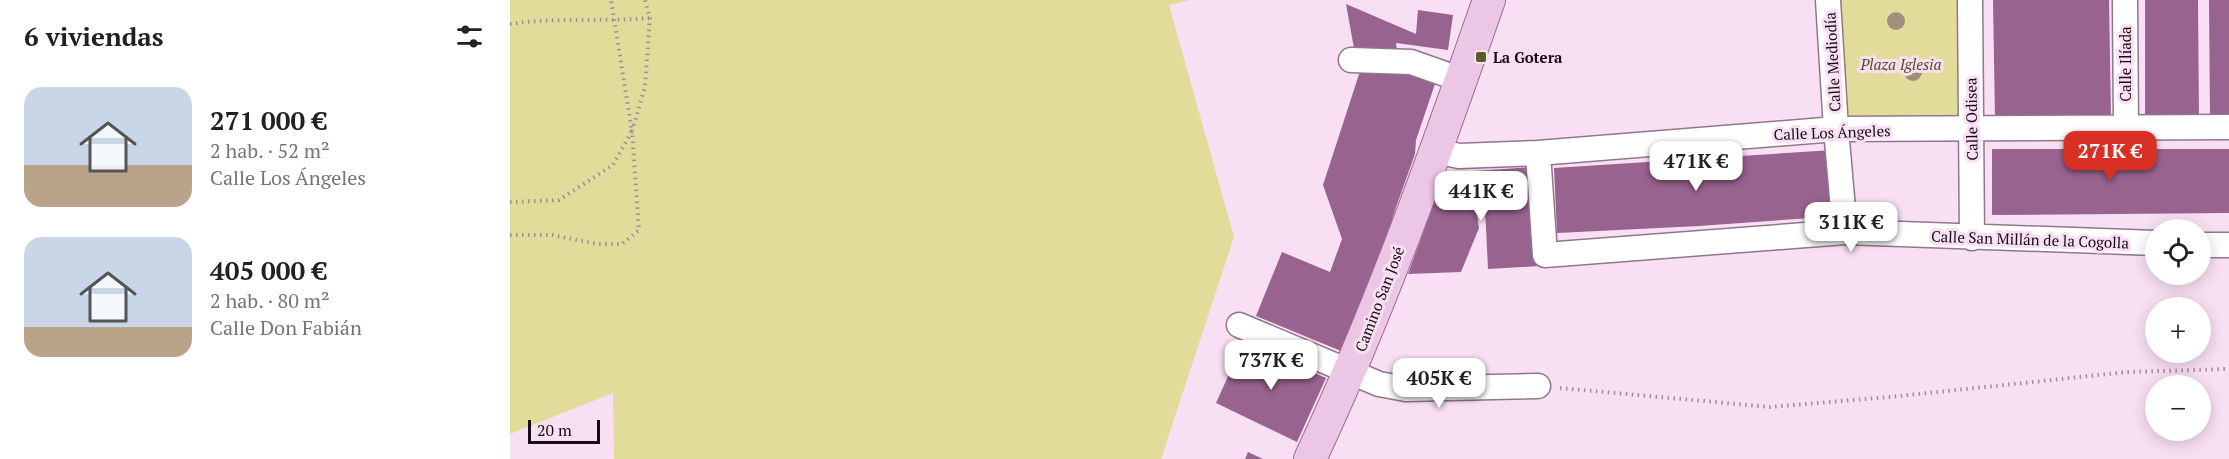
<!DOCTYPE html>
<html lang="es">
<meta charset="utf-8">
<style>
:root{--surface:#fff;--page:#f6f6f6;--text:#202124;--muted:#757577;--accent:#d93025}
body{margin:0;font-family:"PT Serif",serif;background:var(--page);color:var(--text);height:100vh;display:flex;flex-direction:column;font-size:22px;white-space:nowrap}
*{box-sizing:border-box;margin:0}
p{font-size:20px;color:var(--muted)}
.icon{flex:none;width:33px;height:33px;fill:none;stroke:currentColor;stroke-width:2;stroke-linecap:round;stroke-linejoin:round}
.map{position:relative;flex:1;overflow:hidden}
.sheet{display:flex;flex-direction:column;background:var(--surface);width:510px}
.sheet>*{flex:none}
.buttons{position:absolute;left:1635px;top:219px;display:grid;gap:12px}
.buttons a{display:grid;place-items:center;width:66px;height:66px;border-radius:50%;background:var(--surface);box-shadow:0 3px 15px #0003;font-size:30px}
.scale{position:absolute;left:18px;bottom:15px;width:72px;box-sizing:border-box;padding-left:6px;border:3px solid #150d13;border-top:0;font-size:16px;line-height:21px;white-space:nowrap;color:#150d13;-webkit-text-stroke:4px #f9dff3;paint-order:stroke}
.price{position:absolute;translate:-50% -51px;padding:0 14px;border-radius:12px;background:#fff;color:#222;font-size:20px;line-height:39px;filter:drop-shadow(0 2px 3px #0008)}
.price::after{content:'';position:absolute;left:50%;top:36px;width:18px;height:14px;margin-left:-9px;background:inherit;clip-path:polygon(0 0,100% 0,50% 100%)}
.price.selected{background:var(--accent);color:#fff}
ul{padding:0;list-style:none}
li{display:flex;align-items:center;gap:18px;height:150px;padding:0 24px}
li span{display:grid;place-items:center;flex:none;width:168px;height:120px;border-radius:18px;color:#555}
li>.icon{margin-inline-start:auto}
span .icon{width:72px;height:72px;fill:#fffc;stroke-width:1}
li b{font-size:26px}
h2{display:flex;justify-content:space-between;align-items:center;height:72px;padding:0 24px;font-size:26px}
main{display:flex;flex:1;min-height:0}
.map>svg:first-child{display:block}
</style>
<main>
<section class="sheet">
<h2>6 viviendas<svg class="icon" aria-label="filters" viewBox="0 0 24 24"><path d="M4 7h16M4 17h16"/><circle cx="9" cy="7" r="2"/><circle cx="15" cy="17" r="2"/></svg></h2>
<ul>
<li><span style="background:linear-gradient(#c9d6e8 65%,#b9a48a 0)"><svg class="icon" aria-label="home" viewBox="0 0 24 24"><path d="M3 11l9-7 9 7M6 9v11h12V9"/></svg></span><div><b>271 000 €</b><p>2 hab. · 52 m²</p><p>Calle Los Ángeles</p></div></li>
<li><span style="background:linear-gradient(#c9d6e8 75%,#b9a48a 0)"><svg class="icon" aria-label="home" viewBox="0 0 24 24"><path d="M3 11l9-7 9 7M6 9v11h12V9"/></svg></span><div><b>405 000 €</b><p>2 hab. · 80 m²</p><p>Calle Don Fabián</p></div></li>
</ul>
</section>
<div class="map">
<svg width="1719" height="459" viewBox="0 0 1719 459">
<rect width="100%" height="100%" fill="#f9dff3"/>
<!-- green -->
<path fill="#e2dc9a" d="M0,0H680L659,5L724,237L651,459H104L103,393L0,434Z
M1318,0H1460L1461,129H1326Z"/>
<!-- building -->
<path fill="#99638f" d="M1483,0H1599L1601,119H1485Z
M1635,0H1688L1689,117L1635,116Z
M1699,0H1719V117H1700Z
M836,4L906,34L908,10L943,15L938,50L886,43L887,50L845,54Z
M852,65L890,67L926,81L906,140L905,154L885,210L876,240L831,351L746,316L772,252L820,272L832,239L813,185Z
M1482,149H1719V213L1482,215Z
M1323,150L1328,216L1189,226L1047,233L1044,168Z
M1022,167L1029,266L978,269L975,207L966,209L969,228L951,272L898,274L935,173Z
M734,341L816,378L787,442L706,403Z
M738,452L753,459H735Z"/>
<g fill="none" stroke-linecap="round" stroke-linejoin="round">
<!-- minor casing -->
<g stroke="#90788b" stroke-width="27">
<path id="minor" d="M1318,0L1326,129L1335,232
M1460,0L1462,238
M1615,0L1616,128
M841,60L901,62L952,80
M926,151L949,156L1028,153L1326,129L1719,127
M1028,153L1035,255L1335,232L1646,243
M1690,245H1719
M729,325L869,384L896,389L1028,386"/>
</g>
<!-- major casing -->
<g stroke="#986d90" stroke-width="34">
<path id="major" d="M800,459C870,310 925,155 979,0"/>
</g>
<!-- path -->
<path stroke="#9f8c9a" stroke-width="4" stroke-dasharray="1.5 4.5" stroke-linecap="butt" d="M0,24C46,17 93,22 140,18
M0,202L49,200L103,165L122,131L101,0
M0,235H42L87,244H112L129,230L122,131L135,87L140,18L135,0
M1050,388L1260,407L1380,397L1617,372L1719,369"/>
<!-- minor -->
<use href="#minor" stroke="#fff" stroke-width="24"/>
<!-- major -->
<use href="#major" stroke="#ecc6e5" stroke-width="32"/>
</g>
<!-- trees -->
<g fill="#9f907c">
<circle cx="1386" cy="21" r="9"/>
<circle cx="1403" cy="72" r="9"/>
</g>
<!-- markers -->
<rect fill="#5f5a27" stroke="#f9dff3" stroke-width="2" x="965" y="51" width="12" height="12" rx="3"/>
<g text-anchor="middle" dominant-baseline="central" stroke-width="6" stroke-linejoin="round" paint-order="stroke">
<!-- poi labels -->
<g font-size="15" font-weight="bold" fill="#150d13" stroke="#f9dff3" text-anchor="start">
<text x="983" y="57">La Gotera</text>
</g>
<!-- street labels -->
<g font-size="15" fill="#150d13" stroke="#f9dff3">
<text transform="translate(1322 62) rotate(-93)">Calle Mediodía</text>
<text transform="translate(1615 64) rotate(-90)">Calle Ilíada</text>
<text transform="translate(1461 119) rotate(-91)">Calle Odisea</text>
<text transform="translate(1322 132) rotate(-2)">Calle Los Ángeles</text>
<text transform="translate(1520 239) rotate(2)">Calle San Millán de la Cogolla</text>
<text transform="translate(869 299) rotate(-69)">Camino San José</text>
</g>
<!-- park labels -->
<g font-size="15" font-style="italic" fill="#55501b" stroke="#f9dff3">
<text x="1391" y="64">Plaza Iglesia</text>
</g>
</g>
</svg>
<div class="buttons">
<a><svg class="icon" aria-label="locate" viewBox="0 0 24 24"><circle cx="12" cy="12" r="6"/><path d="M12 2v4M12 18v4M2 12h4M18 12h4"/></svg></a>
<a>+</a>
<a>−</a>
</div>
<div class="scale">20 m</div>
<b class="price selected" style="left:1600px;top:182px">271K €</b>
<b class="price" style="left:1186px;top:192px">471K €</b>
<b class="price" style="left:971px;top:222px">441K €</b>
<b class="price" style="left:1341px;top:253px">311K €</b>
<b class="price" style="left:761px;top:391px">737K €</b>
<b class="price" style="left:929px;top:409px">405K €</b>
</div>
</main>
